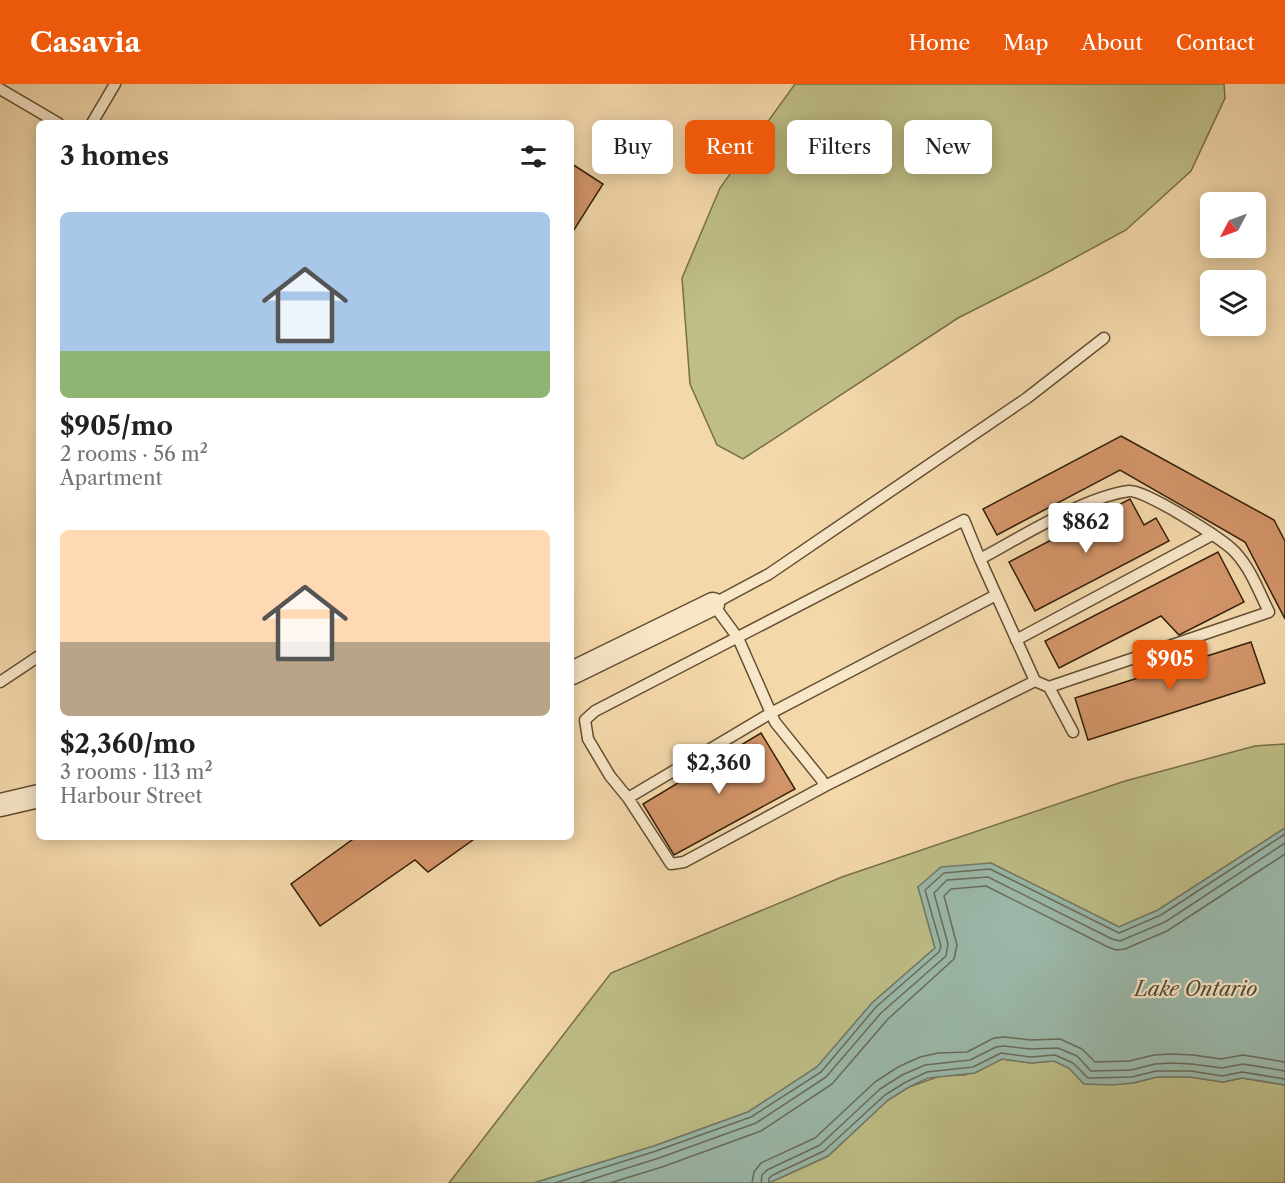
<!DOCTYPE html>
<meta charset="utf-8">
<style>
:root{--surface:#fff;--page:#f6f6f6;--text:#202124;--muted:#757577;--accent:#ea580c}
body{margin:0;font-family:"Libre Caslon Text",serif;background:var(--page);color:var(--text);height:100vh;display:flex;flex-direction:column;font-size:22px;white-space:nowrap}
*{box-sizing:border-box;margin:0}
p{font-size:20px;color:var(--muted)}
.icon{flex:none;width:33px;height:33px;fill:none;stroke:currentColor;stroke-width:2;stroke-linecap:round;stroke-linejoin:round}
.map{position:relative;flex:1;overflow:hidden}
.details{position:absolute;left:36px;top:36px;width:538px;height:720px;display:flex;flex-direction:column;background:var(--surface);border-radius:9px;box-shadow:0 3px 15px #0003}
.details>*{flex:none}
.hud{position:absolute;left:592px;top:36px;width:570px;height:54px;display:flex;gap:12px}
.needle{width:39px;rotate:229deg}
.tools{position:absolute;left:1200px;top:108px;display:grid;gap:12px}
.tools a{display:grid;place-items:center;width:66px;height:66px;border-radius:9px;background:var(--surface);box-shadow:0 3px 15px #0003;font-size:30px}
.price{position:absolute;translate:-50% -51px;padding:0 14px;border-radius:6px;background:#fff;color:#222;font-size:20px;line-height:39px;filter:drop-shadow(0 2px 3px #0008)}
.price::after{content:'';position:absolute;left:50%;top:36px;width:18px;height:14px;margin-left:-9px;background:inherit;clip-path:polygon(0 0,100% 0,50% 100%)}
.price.on{background:var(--accent);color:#fff}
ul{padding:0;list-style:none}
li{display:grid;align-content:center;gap:12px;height:318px;padding:0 24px}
li span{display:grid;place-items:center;height:186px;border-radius:9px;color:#555}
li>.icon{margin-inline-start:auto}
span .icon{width:108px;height:108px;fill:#fffc;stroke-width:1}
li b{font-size:26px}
h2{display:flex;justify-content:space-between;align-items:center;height:72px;padding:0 24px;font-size:26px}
.chip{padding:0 21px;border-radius:9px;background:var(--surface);box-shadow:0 3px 15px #0003;font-size:21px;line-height:54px}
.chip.on{background:var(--accent);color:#fff}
header{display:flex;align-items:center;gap:36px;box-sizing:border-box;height:84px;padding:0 30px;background:var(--accent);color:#fff}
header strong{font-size:28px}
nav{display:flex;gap:33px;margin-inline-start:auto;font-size:21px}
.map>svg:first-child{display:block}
</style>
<header>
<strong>Casavia</strong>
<nav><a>Home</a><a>Map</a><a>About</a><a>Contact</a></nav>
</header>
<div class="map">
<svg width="1285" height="1099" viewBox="0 0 1285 1099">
<rect width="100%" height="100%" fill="#f3d8aa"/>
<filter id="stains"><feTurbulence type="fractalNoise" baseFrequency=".00333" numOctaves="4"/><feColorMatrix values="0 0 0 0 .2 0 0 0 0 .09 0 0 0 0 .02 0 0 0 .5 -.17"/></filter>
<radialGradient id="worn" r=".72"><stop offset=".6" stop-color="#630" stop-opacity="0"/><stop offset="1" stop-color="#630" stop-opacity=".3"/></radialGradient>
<!-- green -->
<path fill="#bebe86" stroke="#796e48" stroke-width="1.5" d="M795,0H1224L1225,14L1191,87L1126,146L1043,191L958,234L743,375L717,361L690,300L682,194L720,104Z
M1285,660V744L1158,826L1119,843L991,779L918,803L935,864L872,919L817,983L748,1028L654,1062L534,1099H449L611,889L842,793L1125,697L1255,662Z
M1002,975L1031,979L1054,977L1069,984L1084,1000L1133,999L1157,993H1190L1223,998L1242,994L1285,1001V1099H769L828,1072L888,1016L909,1003L940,992L965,991Z"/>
<!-- water -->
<path fill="#9bb9ab" stroke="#727b6a" stroke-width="1.5" d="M1285,744V1001L1242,994L1223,998L1190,993H1157L1133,999L1113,1001L1084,1000L1069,984L1054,977L1031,979L1002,975L975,989L928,994L909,1003L888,1016L828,1072L769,1099H534L654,1062L748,1028L817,983L872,919L935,864L918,803L941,783L991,779L1119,843L1158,826Z"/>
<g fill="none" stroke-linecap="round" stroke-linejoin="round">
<!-- shore -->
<path stroke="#686c5a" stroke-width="1.5" d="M555,1099L656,1067L751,1033L821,988L876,923L939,868L941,862L925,806L944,789L990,785L1119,849L1161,831L1285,750
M580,1099L659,1074L756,1039L826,993L881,929L946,872L948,860L934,809L947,796L988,793L1112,855L1120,857L1165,838L1285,759
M610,1099L662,1083L761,1047L832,1000L888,935L954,875L957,861L944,812L951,805L986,802L1108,863L1116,866L1125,865L1167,847L1285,770
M752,1099L754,1088L761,1079L815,1054L875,998L898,983L920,973L938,969L967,968L994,954L1004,953L1031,956L1060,955L1082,965L1095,978L1129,977L1154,971L1172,970L1193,971L1221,975L1243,971L1285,978
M761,1099L762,1091L767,1086L820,1061L880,1005L902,991L925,981L970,976L996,963L1003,962L1031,965L1058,964L1077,972L1091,987L1131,986L1155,980L1172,979L1192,980L1222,984L1243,980L1285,987
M769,1099V1094L773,1091L824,1067L885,1011L906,998L927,988L973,983L1001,969L1031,973L1055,971L1073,979L1088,994L1132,993L1156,987H1191L1222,992L1242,988L1285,995"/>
</g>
<!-- building -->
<path fill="#d39569" stroke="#341f09" stroke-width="1.5" d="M572,80L603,100L572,149Z
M1121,352L1274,436L1285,457V535L1245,458L1120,386L997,451L983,425Z
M1130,415L1144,441L1156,434L1169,457L1035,527L1009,478Z
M1218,468L1244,518L1179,551L1161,532L1059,584L1045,557Z
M1251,558L1265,599L1088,656L1075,614Z
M761,649L795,705L674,771L643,720Z
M356,753H477L428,788L415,776L320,842L291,800Z"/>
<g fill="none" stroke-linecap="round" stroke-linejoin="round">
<!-- lane casing -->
<g stroke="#644d31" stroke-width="13">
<path id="lane" d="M0,5L58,39
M92,39L115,0
M1016,556L1212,451
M1035,597L980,475C1021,453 1084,413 1129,407C1144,405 1223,455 1235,468C1251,485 1259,508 1269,528L1049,603L1035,597L825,702L821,695L775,638L738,554L713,520L769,490L1027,314L1104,254
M0,598L39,572
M1049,603L1073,648
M825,702L684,778L671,780L628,714L771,629L996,511
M628,714L610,692L588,655L585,636L595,627L964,436L980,475"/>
</g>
<!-- street casing -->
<g stroke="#644d31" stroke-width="25">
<path id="street" d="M572,589L713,520
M0,721L39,712"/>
</g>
<!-- lane -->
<use href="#lane" stroke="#f7e6c8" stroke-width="10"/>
<!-- street -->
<use href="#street" stroke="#f7e6c8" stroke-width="22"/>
</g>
<g text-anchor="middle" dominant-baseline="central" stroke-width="4.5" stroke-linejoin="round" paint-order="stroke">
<!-- water labels -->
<g font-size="20" font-style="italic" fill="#534d3a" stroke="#f7e6c8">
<text x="1196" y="905">Lake Ontario</text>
</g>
</g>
<rect width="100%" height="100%" filter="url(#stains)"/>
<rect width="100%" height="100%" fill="url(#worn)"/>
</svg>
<div class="tools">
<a><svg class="needle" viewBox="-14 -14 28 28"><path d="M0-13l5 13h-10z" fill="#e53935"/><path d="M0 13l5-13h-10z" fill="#757577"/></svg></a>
<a><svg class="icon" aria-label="layers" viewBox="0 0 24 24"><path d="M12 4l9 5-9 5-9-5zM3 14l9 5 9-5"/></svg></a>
</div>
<b class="price" style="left:1086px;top:470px">$862</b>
<b class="price on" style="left:1170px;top:607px">$905</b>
<b class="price" style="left:719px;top:711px">$2,360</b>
<div class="hud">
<a class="chip">Buy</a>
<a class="chip on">Rent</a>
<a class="chip">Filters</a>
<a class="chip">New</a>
</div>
<section class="details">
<h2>3 homes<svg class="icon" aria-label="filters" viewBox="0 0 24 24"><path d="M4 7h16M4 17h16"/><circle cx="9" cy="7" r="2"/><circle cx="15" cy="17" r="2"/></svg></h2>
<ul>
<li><span style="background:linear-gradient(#a9c7e8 75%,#8fb573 0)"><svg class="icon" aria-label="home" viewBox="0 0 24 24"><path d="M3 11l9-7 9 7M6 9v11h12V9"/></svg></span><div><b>$905/mo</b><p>2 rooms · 56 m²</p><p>Apartment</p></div></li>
<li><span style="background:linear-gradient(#ffd9b3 60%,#b9a48a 0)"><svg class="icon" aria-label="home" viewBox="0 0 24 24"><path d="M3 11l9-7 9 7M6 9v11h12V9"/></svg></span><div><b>$2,360/mo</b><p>3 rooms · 113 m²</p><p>Harbour Street</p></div></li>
</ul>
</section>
</div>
